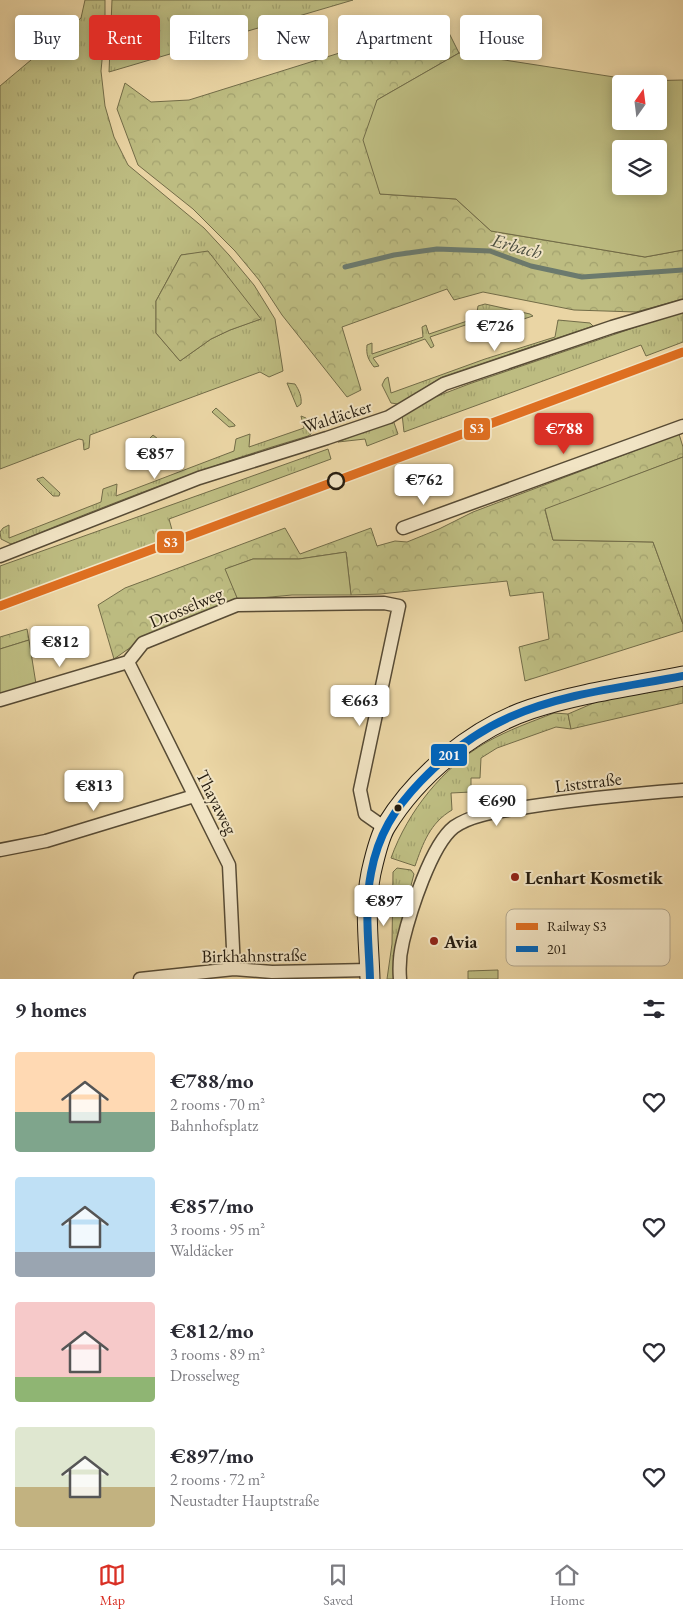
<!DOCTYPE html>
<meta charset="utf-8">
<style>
:root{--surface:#fff;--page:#f2f2f3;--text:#2b2b33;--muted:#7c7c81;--line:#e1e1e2;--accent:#d93025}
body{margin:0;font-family:"EB Garamond",serif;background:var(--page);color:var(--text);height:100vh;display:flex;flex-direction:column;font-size:19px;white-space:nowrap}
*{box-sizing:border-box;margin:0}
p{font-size:16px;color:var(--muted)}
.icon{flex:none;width:28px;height:28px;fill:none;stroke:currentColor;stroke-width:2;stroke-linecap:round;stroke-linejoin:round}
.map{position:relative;height:979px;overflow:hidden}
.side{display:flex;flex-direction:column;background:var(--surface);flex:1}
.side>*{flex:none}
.top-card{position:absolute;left:15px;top:15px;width:654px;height:45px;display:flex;gap:10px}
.needle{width:32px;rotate:14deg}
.tools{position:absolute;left:612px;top:75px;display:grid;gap:10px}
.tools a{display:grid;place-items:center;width:55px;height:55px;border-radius:5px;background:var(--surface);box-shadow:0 2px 12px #0003;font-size:25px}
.price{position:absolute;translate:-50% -42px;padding:0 11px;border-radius:5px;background:#fff;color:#222;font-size:16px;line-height:32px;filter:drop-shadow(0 1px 2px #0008)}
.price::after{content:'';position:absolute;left:50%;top:30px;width:15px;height:11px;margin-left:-8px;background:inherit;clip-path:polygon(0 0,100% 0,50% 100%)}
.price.active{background:var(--accent);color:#fff}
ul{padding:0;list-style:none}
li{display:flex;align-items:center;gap:15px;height:125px;padding:0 15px}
li span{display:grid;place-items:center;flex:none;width:140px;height:100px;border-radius:5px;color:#555}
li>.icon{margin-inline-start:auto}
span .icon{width:60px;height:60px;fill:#fffc;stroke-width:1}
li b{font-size:21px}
h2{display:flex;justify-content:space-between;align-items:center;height:60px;padding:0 15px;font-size:21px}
.tag{padding:0 18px;border-radius:5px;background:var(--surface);box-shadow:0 2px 12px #0003;font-size:18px;line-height:45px}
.tag.active{background:var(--accent);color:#fff}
.tabs{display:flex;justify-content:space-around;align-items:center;height:70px;border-top:1px solid var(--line);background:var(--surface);font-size:14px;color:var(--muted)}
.tabs a{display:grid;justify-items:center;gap:2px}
.tabs .active{color:var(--accent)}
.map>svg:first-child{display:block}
</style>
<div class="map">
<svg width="683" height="979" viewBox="0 0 683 979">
<defs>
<pattern id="grass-tufts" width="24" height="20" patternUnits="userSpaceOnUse" patternTransform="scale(1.25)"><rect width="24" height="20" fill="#bdbc81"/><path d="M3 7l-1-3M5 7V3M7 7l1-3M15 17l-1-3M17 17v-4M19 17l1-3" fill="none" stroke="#a2a16e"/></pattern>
<pattern id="forest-crowns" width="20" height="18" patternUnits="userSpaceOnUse" patternTransform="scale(1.25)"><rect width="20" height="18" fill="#bdbc81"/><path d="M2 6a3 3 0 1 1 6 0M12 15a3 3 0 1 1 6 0" fill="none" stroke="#a2a16e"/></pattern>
</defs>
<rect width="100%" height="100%" fill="#ead5a4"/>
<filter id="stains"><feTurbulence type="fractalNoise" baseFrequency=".004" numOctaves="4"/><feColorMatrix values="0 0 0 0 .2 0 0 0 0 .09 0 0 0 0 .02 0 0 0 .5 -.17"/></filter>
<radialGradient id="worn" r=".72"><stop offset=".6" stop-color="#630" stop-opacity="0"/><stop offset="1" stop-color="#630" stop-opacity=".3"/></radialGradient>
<!-- grass -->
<path fill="url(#grass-tufts)" stroke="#726c48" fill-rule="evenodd" d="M85,0H105V28L101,71L105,106L114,137L128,165L204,228L229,255L254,285L275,319L283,371L269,377L260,372L90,435L89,448L84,450L83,440L79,439L0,469V86L81,18ZM208,252L260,319L230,330L211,339L180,361L156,333V301L181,255Z
M112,0H353L109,72Z
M485,304L530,314L533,316L511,323L501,313L430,337L434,346L431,348L425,339L373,358L379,366L374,367C368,359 366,355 367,345L372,343V354L423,337L422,327L426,325L429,334L476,318L478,306Z
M683,311V342L646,356L641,345L404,432L402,414L435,397L469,384Z
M558,320L590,323L593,326L442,377L398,404L391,403L382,385L385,379L388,377L391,393L485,359L555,337Z
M287,383L295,384C299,390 302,397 301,404L297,407Z
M216,408L235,425V426L229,427L212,412Z
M301,416L306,418L312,426L311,434L308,436C209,465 112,503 17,542L11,544L1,539L0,532L3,528L9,525V538L101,502L103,489L117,484L116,496L234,451L236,439L250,434L249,447L304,428Z
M393,420L398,434L367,446L365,439L338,442Z
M153,435L173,451L172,453L166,454L149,439Z
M328,449L331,459L169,519L174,537L0,601V566Z
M43,477L60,493L59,496H53L37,480V479Z
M554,713L568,714L571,729L556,727L497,748L481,758L480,778H471V792L451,793L452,810C430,823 423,843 415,866L391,858C408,811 443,767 487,742C508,730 531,722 554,713Z
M397,868L411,870L414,874L398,935L394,979H387L392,944L393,872Z
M498,970V979H468V971Z"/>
<!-- forest -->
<path fill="url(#forest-crowns)" stroke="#726c48" d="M448,31L459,53L377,100L380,194L456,199L491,231L645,257L683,250V299L636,312L574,310L483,292L454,300L447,289L342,327L361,390L347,397L282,315L259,280L235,251L193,209L138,165L117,109L125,83L151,102L189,100L349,50Z
M208,251L261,319L230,330L211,339L180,361L156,333V301L181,255Z
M679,434L683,447V457L545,510L553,540L653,542L683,624V631L525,681L519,647L549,639L543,592L510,596L507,581L380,594L351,595L346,552L299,559H253L226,569L238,600L151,633L114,659L98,605L125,588L285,528L300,554L371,528L377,546L395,541L407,542L439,529L473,512Z
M27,629L29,640L0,649V637Z
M683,683V703L571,729L568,714L603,699Z"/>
<!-- garden -->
<path fill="#bdbc81" stroke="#726c48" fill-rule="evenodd" d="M459,53L640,81L683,80V250L645,257L491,231L456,199L380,194L363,140L377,100ZM621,84H659V121H621ZM621,149H659V186H621Z
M683,457V624L653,542L553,540L545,509Z
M346,552L351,595H292L238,600L225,569L253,559H299Z
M29,640L36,684L0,694V649Z"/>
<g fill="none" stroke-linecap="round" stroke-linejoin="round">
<!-- stream -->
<path stroke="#6b7a6e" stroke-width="5" d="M345,267L394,255L437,249L490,251L531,266L582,277L683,270"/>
<!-- street casing -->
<g stroke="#574b35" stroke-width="15">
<path id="street" d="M403,528L683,426
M0,556L199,478L327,438L389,417L444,384L612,327L683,306
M128,662L229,865L234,969
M0,700L128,662L143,643L237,605L384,603L399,606L360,790L365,814L385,828
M0,850L46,841L194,796
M140,979L234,969L272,972L369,970
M400,979C399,967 400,953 403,941C410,912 431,845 454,827C474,813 504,811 527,807C579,799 631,794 683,790"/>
</g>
<!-- secondary casing -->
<g stroke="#261d10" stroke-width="21">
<path id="secondary" d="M370,979C369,944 364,908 371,873C374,860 379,837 386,826C417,775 474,728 531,709C580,693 633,686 683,676"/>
</g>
<!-- street -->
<use href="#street" stroke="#f1e4c4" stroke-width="12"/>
<!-- secondary -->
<use href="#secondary" stroke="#f1e4c4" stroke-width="19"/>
<!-- bus-1 casing -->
<g stroke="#f1e4c4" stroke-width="11">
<path id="bus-1" d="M370,979C369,944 364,908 371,873C378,835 394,809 421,781C446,755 476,732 510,717C564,693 626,687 683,676"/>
</g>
<!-- bus-1 -->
<use href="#bus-1" stroke="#0065bd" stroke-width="8"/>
<!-- rail-1 casing -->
<g stroke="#f1e4c4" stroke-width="12">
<path id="rail-1" d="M0,606L683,352"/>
</g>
<!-- rail-1 -->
<use href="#rail-1" stroke="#de6f21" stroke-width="9"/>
</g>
<!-- markers -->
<circle fill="#f1e4c4" stroke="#261d10" stroke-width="2.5" cx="336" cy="481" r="8"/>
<circle fill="#261d10" stroke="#f1e4c4" stroke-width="2" cx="398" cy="808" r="4.5"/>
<g fill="#8f2418" stroke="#f1e4c4" stroke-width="2">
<circle cx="515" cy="877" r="5"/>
<circle cx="434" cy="941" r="5"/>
</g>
<g text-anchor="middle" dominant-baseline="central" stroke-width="4" stroke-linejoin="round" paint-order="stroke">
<!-- street labels -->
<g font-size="18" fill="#261d10" stroke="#f1e4c4">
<text transform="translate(337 416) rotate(-18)">Waldäcker</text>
<text transform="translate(186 607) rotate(-23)">Drosselweg</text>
<text transform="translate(588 782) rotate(-7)">Liststraße</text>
<text transform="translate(217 802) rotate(63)">Thayaweg</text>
<text transform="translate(254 955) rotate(-1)">Birkhahnstraße</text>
</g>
<!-- poi labels -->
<g font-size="18" font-weight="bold" fill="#261d10" stroke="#f1e4c4" text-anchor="start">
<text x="525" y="877">Lenhart Kosmetik</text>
<text x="444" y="941">Avia</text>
</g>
<!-- water labels -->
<g font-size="19" font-style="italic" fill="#484c3f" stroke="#f1e4c4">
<text transform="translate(517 246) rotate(15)">Erbach</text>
</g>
</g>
<!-- legend -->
<rect x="506" y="909" width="164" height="57" rx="8" fill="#f1e4c4" stroke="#b4a88e" stroke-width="1"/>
<rect x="516" y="923" width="22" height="7" fill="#de6f21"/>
<rect x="516" y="946" width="22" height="6" fill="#0065bd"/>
<g font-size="14" fill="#261d10">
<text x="547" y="931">Railway S3</text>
<text x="547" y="954">201</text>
</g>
<g stroke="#f1e4c4" stroke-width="2">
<rect x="463" y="417" width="28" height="24" rx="5" fill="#de6f21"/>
<rect x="156" y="530" width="29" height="24" rx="5" fill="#de6f21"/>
<rect x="430" y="743" width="38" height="24" rx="5" fill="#0065bd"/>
</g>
<g font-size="14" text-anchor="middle" font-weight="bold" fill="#fff">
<text x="477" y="433">S3</text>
<text x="171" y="547">S3</text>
<text x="449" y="760">201</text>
</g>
<rect width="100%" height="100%" filter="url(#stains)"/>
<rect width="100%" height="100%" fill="url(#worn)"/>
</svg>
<div class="tools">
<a><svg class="needle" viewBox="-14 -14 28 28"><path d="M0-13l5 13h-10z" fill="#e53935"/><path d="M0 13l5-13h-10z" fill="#7c7c81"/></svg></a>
<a><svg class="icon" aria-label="layers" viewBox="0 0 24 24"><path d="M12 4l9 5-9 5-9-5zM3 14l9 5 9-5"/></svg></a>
</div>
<b class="price" style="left:495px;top:352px">€726</b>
<b class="price active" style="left:564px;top:455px">€788</b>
<b class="price" style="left:155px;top:480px">€857</b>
<b class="price" style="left:424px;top:506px">€762</b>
<b class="price" style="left:60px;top:668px">€812</b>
<b class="price" style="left:360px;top:727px">€663</b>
<b class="price" style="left:94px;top:812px">€813</b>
<b class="price" style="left:497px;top:827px">€690</b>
<b class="price" style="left:384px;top:927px">€897</b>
<div class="top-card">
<a class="tag">Buy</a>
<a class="tag active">Rent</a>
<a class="tag">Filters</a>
<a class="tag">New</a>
<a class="tag">Apartment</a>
<a class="tag">House</a>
</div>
</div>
<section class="side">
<h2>9 homes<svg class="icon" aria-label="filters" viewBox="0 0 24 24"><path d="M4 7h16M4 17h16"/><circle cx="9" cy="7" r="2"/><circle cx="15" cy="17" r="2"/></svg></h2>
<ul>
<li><span style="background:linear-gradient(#ffd9b3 60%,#7fa58c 0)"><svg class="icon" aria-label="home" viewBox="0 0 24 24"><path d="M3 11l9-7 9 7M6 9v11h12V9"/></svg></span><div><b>€788/mo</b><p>2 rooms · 70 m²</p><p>Bahnhofsplatz</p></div><svg class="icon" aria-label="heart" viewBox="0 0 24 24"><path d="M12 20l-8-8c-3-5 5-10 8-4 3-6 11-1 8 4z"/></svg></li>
<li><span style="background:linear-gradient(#bfe0f5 75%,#9aa5b1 0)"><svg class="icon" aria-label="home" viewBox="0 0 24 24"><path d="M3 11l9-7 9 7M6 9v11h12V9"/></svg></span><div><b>€857/mo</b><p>3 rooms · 95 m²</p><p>Waldäcker</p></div><svg class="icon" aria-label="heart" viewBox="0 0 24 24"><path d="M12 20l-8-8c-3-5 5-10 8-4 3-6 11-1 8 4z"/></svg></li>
<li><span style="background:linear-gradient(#f6c9c9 75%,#8fb573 0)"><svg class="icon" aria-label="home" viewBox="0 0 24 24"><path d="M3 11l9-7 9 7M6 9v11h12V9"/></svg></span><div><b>€812/mo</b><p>3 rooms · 89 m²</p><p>Drosselweg</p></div><svg class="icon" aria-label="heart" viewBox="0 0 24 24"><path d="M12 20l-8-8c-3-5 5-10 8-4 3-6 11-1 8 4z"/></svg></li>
<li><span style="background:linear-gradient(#dfe7d0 60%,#c2b280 0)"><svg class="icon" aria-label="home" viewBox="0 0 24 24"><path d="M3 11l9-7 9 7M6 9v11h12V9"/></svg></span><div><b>€897/mo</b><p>2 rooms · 72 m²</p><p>Neustadter Hauptstraße</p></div><svg class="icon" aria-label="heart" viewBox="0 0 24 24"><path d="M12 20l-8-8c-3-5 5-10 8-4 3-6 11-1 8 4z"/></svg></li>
</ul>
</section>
<nav class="tabs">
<a class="active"><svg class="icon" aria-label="map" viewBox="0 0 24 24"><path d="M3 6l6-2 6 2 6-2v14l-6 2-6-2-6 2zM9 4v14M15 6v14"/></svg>Map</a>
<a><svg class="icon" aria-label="saved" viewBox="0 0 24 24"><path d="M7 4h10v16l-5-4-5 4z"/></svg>Saved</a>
<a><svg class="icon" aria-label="home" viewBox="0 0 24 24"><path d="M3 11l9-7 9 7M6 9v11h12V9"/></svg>Home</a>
</nav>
